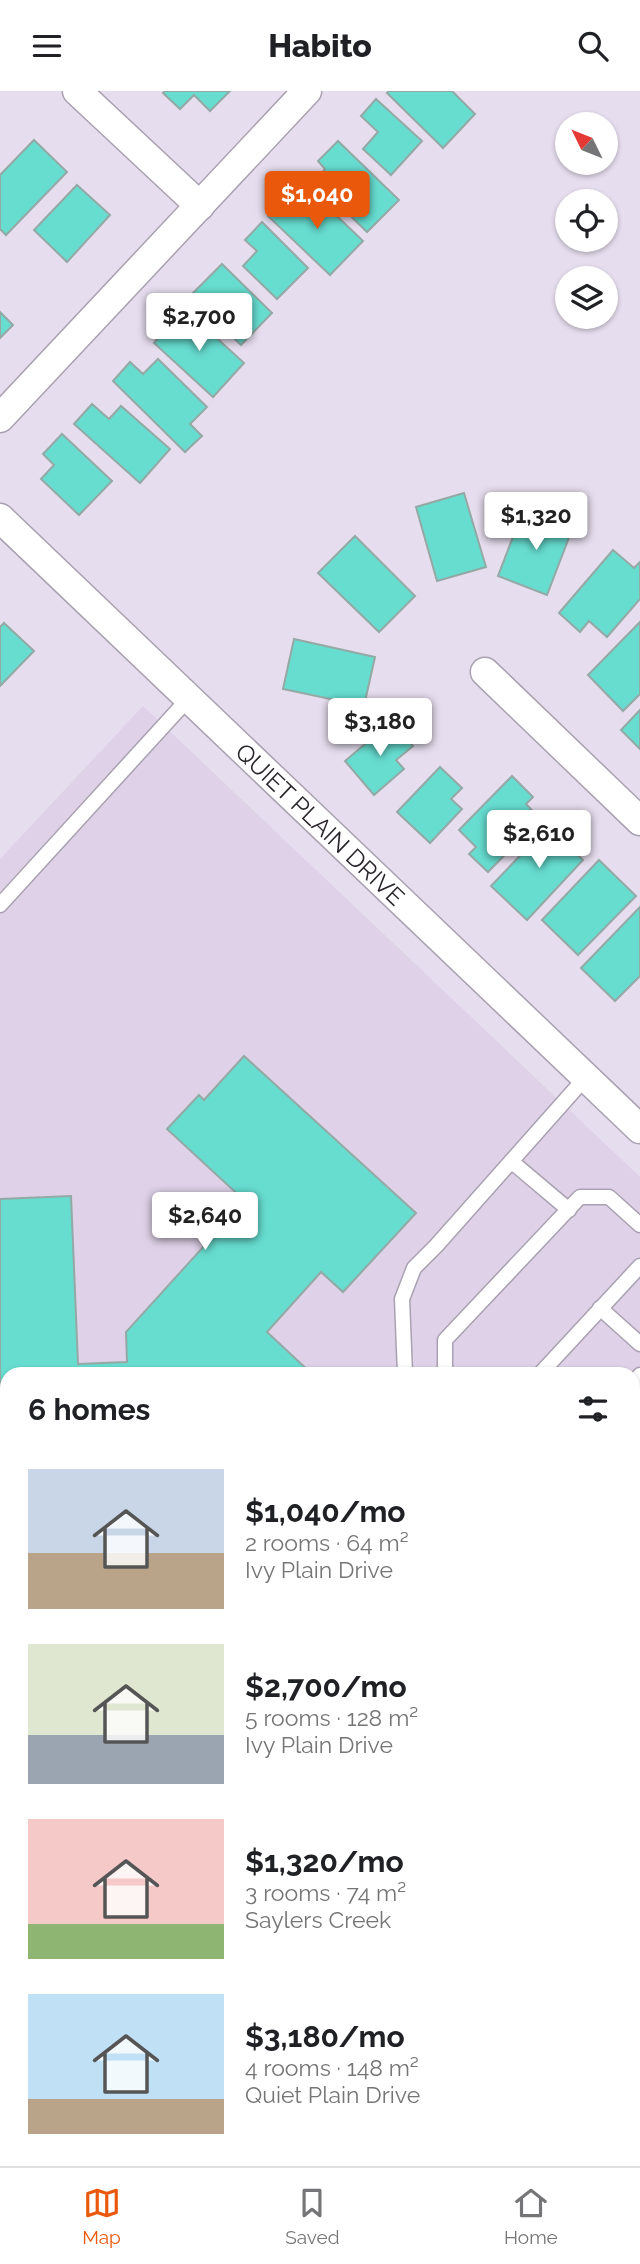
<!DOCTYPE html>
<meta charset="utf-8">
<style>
:root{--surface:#fff;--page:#f2f2f2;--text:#202124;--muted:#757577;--line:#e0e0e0;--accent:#ea580c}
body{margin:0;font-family:Raleway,sans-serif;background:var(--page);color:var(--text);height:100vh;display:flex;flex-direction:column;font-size:26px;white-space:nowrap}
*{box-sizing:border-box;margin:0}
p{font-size:23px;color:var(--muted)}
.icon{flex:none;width:38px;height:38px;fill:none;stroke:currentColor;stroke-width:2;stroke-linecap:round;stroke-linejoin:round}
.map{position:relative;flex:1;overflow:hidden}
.panel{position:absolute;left:0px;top:1276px;width:640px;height:800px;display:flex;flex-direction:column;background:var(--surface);border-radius:21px 21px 0 0;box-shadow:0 2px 5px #0004}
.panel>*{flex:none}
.needle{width:46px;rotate:313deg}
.controls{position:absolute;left:555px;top:21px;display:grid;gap:14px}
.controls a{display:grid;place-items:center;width:63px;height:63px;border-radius:50%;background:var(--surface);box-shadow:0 2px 5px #0004;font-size:35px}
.price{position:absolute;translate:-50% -60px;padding:0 16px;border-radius:7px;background:#fff;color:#222;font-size:23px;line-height:46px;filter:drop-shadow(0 2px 4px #0008)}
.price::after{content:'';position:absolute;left:50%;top:42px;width:21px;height:16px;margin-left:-10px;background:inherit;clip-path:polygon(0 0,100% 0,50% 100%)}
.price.current{background:var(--accent);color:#fff}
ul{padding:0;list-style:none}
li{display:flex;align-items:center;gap:21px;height:175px;padding:0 28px}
li span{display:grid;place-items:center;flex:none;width:196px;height:140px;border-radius:0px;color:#555}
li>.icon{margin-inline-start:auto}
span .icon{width:84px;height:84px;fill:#fffc;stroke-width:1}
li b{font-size:30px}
h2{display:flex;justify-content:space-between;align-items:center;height:84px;padding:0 28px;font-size:30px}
header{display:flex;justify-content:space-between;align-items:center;height:91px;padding:0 28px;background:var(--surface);font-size:32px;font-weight:800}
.dock{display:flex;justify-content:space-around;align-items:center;height:98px;border-top:2px solid var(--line);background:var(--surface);font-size:19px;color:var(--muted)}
.dock a{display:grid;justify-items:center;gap:4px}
.dock .current{color:var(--accent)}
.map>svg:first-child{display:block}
</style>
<header><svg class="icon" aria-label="menu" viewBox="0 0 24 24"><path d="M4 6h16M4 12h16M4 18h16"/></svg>Habito<svg class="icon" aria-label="search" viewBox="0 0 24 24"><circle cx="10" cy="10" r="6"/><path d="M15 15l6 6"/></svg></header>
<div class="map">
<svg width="640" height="2075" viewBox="0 0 640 2075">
<rect width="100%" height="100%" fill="#e6ddee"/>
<!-- built -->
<path fill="#ded1e8" d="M143,615L640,1086V1399L634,1406V1283H7V2067L0,2074V768Z"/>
<!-- building -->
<path fill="#67ddd0" stroke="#94a9a6" stroke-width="2" d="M165,0H230L210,20L194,4L180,18L163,2Z
M389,0H452L475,23L443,57L387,2Z
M376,8L422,50L391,84L363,58L378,41L361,25Z
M34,49L67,81L6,144L0,138V84Z
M338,50L399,109L367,141L315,90L325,78L318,70Z
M77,94L110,124L67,171L34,139Z
M313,102L363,150L330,184L268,125L286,105L299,117Z
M262,131L308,177L277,208L243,175L257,160L245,149Z
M222,173L272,222L241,254L190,205Z
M185,218L244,272L213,306L154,252Z
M0,221L13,234L0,247Z
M158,268L207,316L190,333L202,345L185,361L113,290L130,271L143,283Z
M92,313L109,328L121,315L170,358L140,392L74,333Z
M62,343L112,390L79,424L41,388L54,374L43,363Z
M464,402L486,476L437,490L416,416Z
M524,417L573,436L547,504L498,485Z
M355,445L415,505L379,541L318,482Z
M613,459L634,477L640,471V508L607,546L589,530L580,541L559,522Z
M640,531V603L623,620L588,584Z
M4,532L34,560L0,595V536Z
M294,548L375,566L364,615L283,598Z
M640,619V658L621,639Z
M392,630L413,655L396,669L404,678L374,704L345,670Z
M440,676L462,697L451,708L462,718L430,752L397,721Z
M512,685L533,706L526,713L540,728L488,781L469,763L476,756L459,739Z
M557,726L579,746L569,756L583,769L527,829L491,795Z
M599,769L636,805L578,864L542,829Z
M640,816V885L615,910L581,877Z
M244,965L416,1122L343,1201L321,1181L267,1241L312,1283H7V1513H0V1108L71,1105L78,1273L127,1271L126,1241L245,1110L167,1038L199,1004L204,1009Z
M640,1453V1521L634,1515V1460Z
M634,1531L640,1537V1590L634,1597Z
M640,1744V1774L634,1768V1751Z
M634,1783L640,1789V1858L634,1852Z
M66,2068H155L156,2075H68Z
M422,2068H449L443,2075H429Z"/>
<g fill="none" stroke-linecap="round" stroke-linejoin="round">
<!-- service casing -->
<g stroke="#a9a1b1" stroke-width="17">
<path id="service" d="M0,814L189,607
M511,1070L569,1119
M600,1217L640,1253
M405,1283L402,1208L414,1177L436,1155L586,986
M445,1283V1249L580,1106H609L640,1134
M540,1283L640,1175
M634,1291L640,1284"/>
</g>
<!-- minor casing -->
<g stroke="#a9a1b1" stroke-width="31">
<g id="minor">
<path d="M77,0L200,115"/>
<path d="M0,327L307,0"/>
<path id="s1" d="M0,427L640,1038"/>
<path d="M485,581L640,730"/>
<path d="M634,1676L640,1670"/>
</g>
</g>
<!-- service -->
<use href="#service" stroke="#fff" stroke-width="14"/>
<!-- minor -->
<use href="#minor" stroke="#fff" stroke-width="28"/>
</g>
<g text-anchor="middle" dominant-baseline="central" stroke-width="5" stroke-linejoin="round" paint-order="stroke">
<!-- street labels -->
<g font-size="24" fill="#29252b" stroke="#e6ddee">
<text stroke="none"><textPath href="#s1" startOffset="443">QUIET PLAIN DRIVE</textPath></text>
</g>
</g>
</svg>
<div class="controls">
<a><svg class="needle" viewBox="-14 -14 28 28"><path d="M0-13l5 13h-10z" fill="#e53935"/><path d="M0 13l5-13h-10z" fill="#757577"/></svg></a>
<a><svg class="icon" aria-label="locate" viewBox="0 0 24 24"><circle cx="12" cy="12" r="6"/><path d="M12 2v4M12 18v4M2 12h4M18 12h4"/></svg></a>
<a><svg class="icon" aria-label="layers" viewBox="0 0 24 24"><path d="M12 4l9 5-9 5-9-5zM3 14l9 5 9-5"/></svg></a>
</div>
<b class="price current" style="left:317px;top:140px">$1,040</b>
<b class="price" style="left:199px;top:262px">$2,700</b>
<b class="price" style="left:536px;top:461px">$1,320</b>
<b class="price" style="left:380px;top:667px">$3,180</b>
<b class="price" style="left:539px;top:779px">$2,610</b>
<b class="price" style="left:205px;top:1161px">$2,640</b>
<section class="panel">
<h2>6 homes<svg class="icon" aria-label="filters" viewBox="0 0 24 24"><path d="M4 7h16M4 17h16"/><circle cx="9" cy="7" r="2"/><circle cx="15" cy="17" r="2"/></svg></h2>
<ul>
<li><span style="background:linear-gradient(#c9d6e8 60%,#b9a48a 0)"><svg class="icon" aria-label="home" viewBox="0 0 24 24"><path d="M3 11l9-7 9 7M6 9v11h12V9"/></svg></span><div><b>$1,040/mo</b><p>2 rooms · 64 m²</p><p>Ivy Plain Drive</p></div></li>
<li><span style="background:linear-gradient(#dfe7d0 65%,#9aa5b1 0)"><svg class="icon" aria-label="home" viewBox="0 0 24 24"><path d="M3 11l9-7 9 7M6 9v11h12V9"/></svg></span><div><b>$2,700/mo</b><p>5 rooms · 128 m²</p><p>Ivy Plain Drive</p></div></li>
<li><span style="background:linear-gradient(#f6c9c9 75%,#8fb573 0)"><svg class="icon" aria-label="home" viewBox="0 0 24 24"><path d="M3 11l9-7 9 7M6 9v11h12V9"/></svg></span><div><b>$1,320/mo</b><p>3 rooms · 74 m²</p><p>Saylers Creek</p></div></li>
<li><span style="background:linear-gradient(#bfe0f5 75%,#b9a48a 0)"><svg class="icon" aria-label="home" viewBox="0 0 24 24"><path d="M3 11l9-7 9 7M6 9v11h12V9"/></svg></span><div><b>$3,180/mo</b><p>4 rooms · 148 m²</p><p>Quiet Plain Drive</p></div></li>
</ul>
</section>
</div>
<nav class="dock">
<a class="current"><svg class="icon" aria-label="map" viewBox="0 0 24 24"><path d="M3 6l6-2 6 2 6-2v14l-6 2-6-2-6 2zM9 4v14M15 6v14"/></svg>Map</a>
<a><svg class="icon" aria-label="saved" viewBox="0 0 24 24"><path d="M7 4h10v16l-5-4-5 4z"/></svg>Saved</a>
<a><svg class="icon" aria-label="home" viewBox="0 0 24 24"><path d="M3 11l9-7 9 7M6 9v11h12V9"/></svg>Home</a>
</nav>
